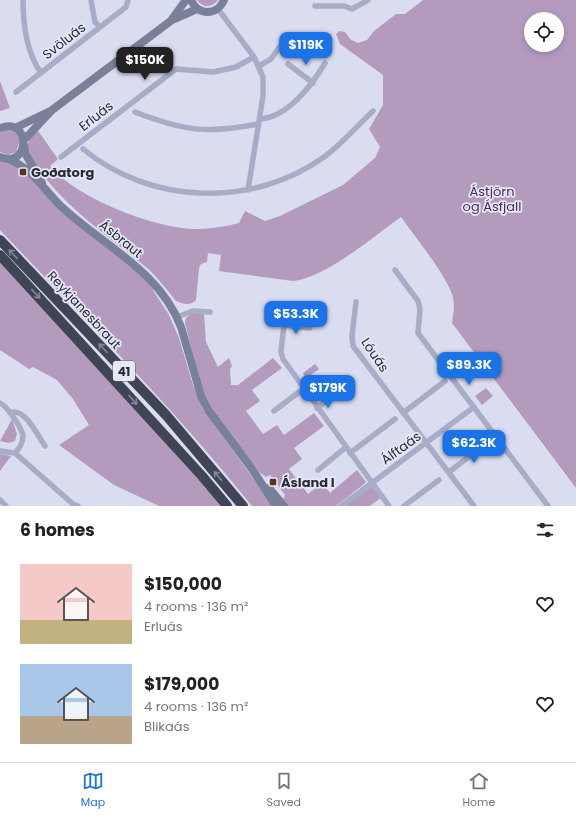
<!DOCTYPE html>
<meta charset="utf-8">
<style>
:root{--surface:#fff;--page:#f6f6f6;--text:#202124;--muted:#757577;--line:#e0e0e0;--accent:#1a73e8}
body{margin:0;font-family:Poppins,sans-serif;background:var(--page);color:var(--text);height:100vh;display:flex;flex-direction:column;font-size:15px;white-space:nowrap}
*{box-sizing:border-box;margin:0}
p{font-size:13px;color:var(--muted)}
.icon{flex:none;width:22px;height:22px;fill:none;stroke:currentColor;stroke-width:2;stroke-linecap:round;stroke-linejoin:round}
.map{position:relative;height:506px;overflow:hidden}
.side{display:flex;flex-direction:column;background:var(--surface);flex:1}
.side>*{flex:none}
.buttons{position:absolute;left:524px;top:12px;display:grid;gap:8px}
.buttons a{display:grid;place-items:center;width:40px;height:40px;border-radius:50%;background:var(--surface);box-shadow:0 2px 6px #0003;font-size:20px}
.price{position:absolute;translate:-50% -34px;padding:0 9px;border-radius:8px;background:var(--accent);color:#fff;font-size:13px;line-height:26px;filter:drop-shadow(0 1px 2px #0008)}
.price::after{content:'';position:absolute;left:50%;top:24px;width:12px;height:9px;margin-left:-6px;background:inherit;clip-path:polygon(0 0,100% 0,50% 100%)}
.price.on{background:#222;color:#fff}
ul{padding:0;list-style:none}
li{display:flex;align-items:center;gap:12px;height:100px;padding:0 20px}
li span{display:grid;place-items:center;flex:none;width:112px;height:80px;border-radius:0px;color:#555}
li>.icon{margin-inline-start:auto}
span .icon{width:48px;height:48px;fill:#fffc;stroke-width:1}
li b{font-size:17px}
h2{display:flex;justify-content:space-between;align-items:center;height:48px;padding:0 20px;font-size:17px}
.tabs{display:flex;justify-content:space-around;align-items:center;height:56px;border-top:1px solid var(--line);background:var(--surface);font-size:11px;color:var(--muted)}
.tabs a{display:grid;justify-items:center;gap:2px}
.tabs .on{color:var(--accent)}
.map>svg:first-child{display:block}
</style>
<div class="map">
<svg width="576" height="506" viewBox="0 0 576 506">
<rect width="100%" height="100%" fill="#dadcf0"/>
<!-- green -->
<path fill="#b49bbe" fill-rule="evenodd" d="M197,0H218C211,8 203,8 197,0Z
M423,0H576V488L452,323C453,315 455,306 453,298C450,280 413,234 401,217C373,237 325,278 293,281L219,271L221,255L208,253L207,262L201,264L199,268L196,300C191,306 182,304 176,301C165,287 155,274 141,263C105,234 68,209 40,171C36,165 30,158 28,150C27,142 31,134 36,128L58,159L50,166C77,198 151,227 193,229C208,229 224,227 239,223L245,211L265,221L280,216L343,185L375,158L380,147L369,129L383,105V75L340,44L336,34L339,31L345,32L351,40L358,43L367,40L374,31L396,14H405ZM531,19H557V45H531Z
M0,81L10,108L0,111Z
M9,130L16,133L20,140L16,152L8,155L0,152V132Z
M0,157L26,170L147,281L169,315L179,338L193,385L203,409L273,506H252C174,408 85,320 0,230Z
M0,260L198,479L220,506H159L114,485L59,445L89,425L73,399L57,380L33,367L29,369L0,350Z
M192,313L204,314L206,342L218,367L229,358L232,366L230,369L231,385H238L273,358L282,368L252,390L260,401L246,411L263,434L277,425L284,435L314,413L324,426L294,448L302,459L289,469L308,494L322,483L330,493L357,470L366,482L364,484L336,506H286L283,500L285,495L270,475L266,477L259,472L216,415L201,388L185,323L186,318Z
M315,364L319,369L306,378L303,373Z
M486,388L493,396L482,405L475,396Z
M12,419L17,434L15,441L9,443L0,441Z
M0,454L11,456L0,471Z
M371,487H374L382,497L370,506H345Z"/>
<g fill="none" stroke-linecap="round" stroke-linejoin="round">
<!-- street -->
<path stroke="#a7acc7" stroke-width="5.5" d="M23,0C23,24 27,53 41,73
M91,0L95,22L100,27
M315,6H344L352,9L368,0
M218,9L254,57L263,77V96L248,190
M288,64L313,83
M259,66L271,59L284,41
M16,92L126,7L128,0
M135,112C184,131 207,134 258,124
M260,119C288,117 312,85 325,63
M83,149C151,205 253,208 324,157C342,144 357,126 373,111
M61,157L176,69L213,72L236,67L254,57
M395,270L418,301L420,309L418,333L548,506
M356,302L352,336L353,346L474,506
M286,306L281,352L283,359L389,506
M177,317L193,311L210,312
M284,325L310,328
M0,403C7,406 22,428 23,436C23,442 19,449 15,453
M317,408L345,387
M274,411L303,389
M10,413C24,406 38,436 45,446
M403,413L445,381
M0,451L15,453L73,504L78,506
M350,453L395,419
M318,470L346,447
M449,472L488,442
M0,500L6,506
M341,506L474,407
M404,506L439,480"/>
<!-- secondary -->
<path stroke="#79819a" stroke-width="8" d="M191,0C198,16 217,16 224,0
M172,19L186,0
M0,128C32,116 30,170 0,157
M15,128L48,112
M24,140L52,110L172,20L197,9
M24,145L25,153L42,183
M8,159C33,168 46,193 64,209C106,247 160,272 181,327L201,396L209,411L252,469L276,506
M269,488L284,506"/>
<!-- highway -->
<path stroke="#3f4554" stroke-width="10" d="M0,240L166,415L243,506
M0,255L202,476L227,506"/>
</g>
<!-- one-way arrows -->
<defs><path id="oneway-shaft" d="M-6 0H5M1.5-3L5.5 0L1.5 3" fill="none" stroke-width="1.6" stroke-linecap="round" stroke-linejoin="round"/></defs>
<g stroke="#828696">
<use href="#oneway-shaft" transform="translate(13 254) rotate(-133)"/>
<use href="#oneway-shaft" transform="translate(36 294) rotate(47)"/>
<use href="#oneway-shaft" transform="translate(103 348) rotate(-133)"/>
<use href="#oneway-shaft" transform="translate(133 400) rotate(48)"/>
<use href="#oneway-shaft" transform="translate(218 476) rotate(-130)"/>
</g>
<!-- markers -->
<g fill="#53371f" stroke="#e6e8f8" stroke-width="1.5">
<rect x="19" y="168" width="8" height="8" rx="2"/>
<rect x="269" y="478" width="8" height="8" rx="2"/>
</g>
<g text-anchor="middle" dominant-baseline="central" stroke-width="3.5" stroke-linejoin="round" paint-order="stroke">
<!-- shield labels -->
<rect fill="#e6e8f8" stroke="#60646f" stroke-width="1" x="113" y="361" width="22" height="20" rx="3"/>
<g font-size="12" font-weight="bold" fill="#272b34">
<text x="124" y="371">41</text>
</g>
<!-- street labels -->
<g font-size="13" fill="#272b34" stroke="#e6e8f8">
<text transform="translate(64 41) rotate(-38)">Svöluás</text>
<text transform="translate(96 116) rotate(-38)">Erluás</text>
<text transform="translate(121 239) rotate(39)">Ásbraut</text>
<text transform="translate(84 310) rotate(47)">Reykjanesbraut</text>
<text transform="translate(375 355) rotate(56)">Lóuás</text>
<text transform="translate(401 448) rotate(-36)">Álftaás</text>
</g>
<!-- poi labels -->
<g font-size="13" font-weight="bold" fill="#272b34" stroke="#e6e8f8" text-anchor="start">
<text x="31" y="172">Goðatorg</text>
<text x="281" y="482">Ásland I</text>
</g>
<!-- park labels -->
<g font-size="13" fill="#482d51" stroke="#e6e8f8">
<text x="492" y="191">Ástjörn<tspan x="492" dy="15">og Ásfjall</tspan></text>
</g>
</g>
</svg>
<div class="buttons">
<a><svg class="icon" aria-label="locate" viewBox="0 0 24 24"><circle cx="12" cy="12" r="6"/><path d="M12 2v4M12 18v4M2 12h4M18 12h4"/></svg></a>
</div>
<b class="price" style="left:306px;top:66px">$119K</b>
<b class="price on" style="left:145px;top:81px">$150K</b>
<b class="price" style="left:296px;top:335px">$53.3K</b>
<b class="price" style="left:469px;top:386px">$89.3K</b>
<b class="price" style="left:328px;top:409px">$179K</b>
<b class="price" style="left:474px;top:464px">$62.3K</b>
</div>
<section class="side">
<h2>6 homes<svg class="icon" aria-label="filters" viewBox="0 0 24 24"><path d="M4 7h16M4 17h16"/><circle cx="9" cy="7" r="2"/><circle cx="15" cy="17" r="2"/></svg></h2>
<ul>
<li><span style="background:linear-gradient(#f6c9c9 70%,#c2b280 0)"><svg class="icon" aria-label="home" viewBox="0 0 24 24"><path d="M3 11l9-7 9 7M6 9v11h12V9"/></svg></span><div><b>$150,000</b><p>4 rooms · 136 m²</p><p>Erluás</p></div><svg class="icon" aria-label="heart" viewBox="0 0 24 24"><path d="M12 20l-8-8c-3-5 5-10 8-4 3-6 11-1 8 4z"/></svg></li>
<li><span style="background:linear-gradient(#a9c7e8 65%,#b9a48a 0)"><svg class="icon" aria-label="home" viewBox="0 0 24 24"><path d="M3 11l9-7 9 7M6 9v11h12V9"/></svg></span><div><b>$179,000</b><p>4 rooms · 136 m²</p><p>Blikaás</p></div><svg class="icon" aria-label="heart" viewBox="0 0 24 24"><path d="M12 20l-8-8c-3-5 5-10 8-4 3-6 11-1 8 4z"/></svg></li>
</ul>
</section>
<nav class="tabs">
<a class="on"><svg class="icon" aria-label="map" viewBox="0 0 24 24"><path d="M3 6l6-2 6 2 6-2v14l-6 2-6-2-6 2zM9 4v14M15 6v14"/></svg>Map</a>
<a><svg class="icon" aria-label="saved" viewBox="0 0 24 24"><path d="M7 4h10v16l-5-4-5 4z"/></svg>Saved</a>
<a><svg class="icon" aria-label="home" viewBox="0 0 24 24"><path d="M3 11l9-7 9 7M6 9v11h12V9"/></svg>Home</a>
</nav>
